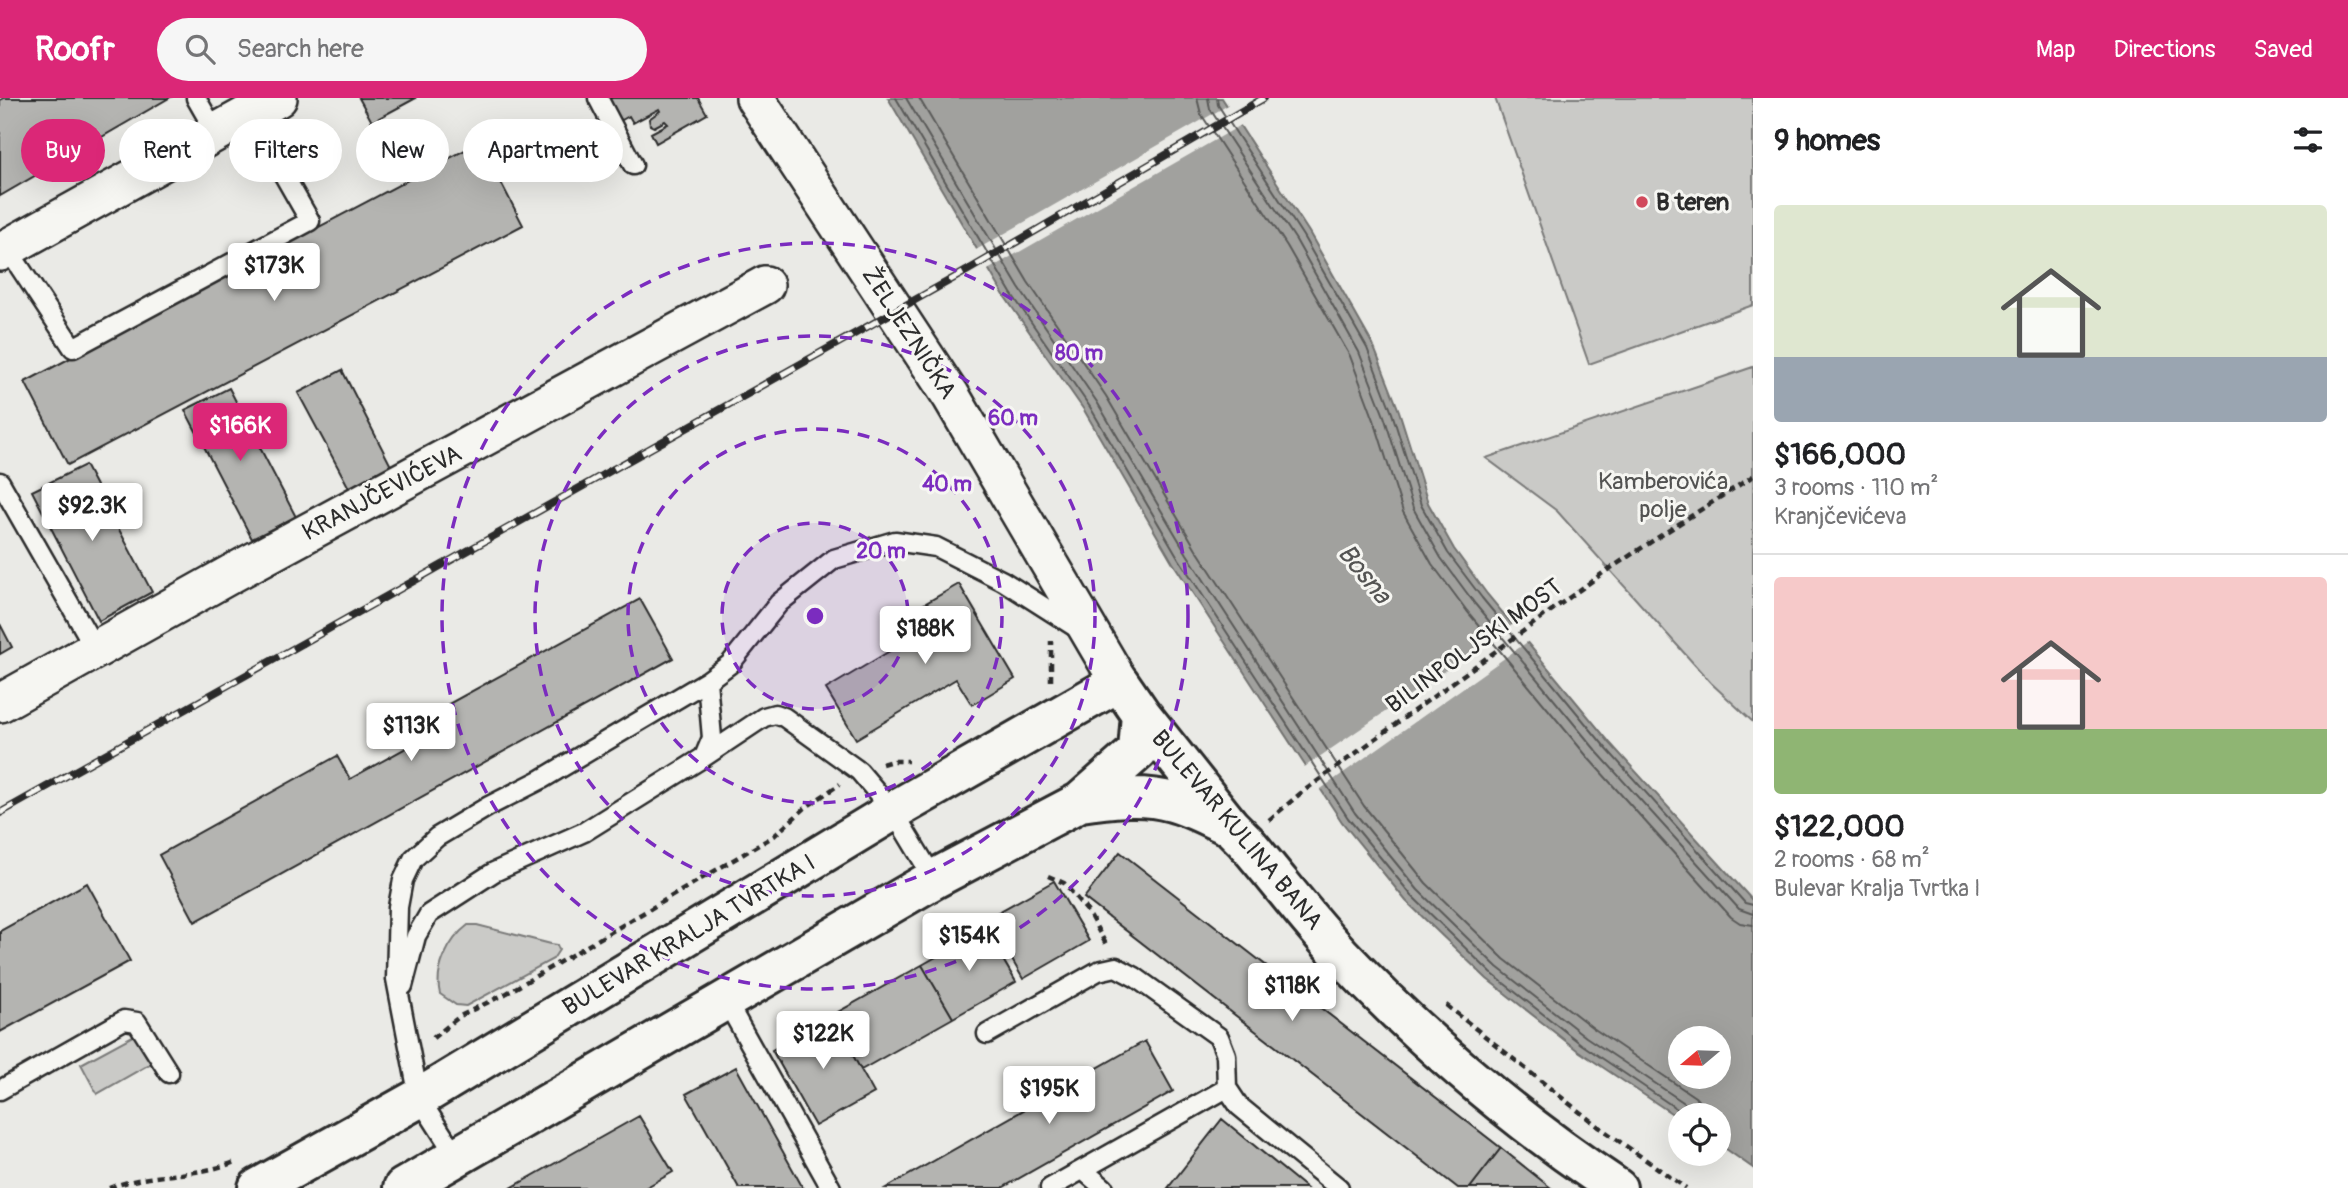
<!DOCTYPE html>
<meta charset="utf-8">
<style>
:root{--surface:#fff;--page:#f6f6f6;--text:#202124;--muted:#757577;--line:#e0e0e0;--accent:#db2777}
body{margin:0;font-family:Pangolin,sans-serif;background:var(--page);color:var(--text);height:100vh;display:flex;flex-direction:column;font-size:26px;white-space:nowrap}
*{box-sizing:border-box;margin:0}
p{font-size:23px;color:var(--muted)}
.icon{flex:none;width:38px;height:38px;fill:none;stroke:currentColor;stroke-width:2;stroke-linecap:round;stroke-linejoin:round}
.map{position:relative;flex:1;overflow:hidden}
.drawer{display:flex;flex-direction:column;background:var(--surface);width:595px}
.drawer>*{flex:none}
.banner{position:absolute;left:21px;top:21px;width:665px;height:63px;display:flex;gap:14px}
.needle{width:46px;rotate:251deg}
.controls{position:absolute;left:1668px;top:928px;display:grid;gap:14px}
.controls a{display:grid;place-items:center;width:63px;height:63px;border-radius:50%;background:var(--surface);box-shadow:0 7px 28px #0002;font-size:35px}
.price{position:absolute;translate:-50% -60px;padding:0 16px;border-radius:7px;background:#fff;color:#222;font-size:23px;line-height:46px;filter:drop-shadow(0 2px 4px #0008)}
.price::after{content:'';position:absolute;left:50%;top:42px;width:21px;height:16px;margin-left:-10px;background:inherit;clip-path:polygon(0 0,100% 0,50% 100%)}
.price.active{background:var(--accent);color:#fff}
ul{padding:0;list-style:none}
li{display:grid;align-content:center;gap:14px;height:371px;padding:0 21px}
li+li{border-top:2px solid var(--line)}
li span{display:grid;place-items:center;height:217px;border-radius:7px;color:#555}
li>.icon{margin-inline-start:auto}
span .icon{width:126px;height:126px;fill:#fffc;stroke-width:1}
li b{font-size:30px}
h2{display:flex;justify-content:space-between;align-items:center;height:84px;padding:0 21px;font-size:30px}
.pill{padding:0 24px;border-radius:32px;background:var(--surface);box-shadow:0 7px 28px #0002;font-size:24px;line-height:63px}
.pill.active{background:var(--accent);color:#fff}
header{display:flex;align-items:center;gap:42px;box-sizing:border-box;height:98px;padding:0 35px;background:var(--accent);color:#fff}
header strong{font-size:33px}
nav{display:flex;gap:38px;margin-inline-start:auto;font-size:24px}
.search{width:490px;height:63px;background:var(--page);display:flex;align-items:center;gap:18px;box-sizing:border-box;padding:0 24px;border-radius:38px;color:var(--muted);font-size:26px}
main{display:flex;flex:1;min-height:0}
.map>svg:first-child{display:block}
</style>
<header>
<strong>Roofr</strong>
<div class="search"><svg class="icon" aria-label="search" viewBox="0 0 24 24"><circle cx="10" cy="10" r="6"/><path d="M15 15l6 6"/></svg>Search here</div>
<nav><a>Map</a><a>Directions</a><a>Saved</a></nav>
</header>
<main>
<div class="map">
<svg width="1753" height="1090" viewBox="0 0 1753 1090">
<rect width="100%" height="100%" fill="#eaeae6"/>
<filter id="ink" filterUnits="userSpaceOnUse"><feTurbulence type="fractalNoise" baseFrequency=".0143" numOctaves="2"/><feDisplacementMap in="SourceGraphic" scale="14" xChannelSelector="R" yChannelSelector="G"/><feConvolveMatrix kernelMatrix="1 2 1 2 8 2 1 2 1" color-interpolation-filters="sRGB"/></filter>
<g filter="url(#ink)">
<!-- green -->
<path fill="#cacac7" stroke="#7a7a79" stroke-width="2" d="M1495,0H1753V207L1589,266Z
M1753,269V624L1711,585L1557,413L1486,360Z
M468,827H477L551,846L557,847L559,852L553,861L466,908L456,907L440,896C434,872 448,842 468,827Z
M138,935L153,964L97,996L81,966Z"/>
<!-- water -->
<path fill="#a1a19e" stroke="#727270" stroke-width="2" fill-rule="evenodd" d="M888,0H1222L1309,134L1373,247L1399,313L1428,405L1454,451L1487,496L1610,645L1753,803V1070L1719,1046L1718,1017H1680V1021L1577,952L1487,881L1406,803L1342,724L1173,465L1084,312L1005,199ZM1680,940H1718V978H1680Z"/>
<!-- pier -->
<path fill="#eaeae6" d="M1230,6L1243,26L986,173L974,153Z
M1515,525L1530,542L1318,693L1303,670Z"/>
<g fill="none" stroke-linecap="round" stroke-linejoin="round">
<!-- shore -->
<path stroke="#5a5a59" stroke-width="2" d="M896,0L1011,195L1090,309L1179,461L1348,720L1412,798L1491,875L1581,946L1686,1017
M906,0L1019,190L1097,304L1187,456L1355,715L1418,792L1497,869L1586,939L1689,1008L1695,1017
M919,0L1028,184L1106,298L1196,451L1364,708L1426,785L1504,861L1593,930L1695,999L1702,1007L1706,1017
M1197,0L1201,16L1287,148L1350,258L1374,322L1403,414L1432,466L1467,513L1590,662L1731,819L1740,825L1753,827
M1208,0L1210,11L1296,142L1359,254L1384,318L1413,410L1441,460L1475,506L1598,655L1739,811L1753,816
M1217,0L1218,7L1303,138L1367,250L1392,315L1421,407L1448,455L1482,500L1605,649L1745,805L1753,807"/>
</g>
<!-- building -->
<path fill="#b4b4b1" stroke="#2b2b2b" stroke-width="2" d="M4,0H169L0,98V2Z
M359,0H416L372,24Z
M601,0H698L707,16L656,45L651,35L668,26L665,23L654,29L650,27L649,21L660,13L659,11L633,25L629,18L622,22L615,19Z
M480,44L523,127L68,367L25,284Z
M342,272L391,368L349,390L298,295Z
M229,290L296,419L252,441L185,312Z
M85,367L152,494L99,523L32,393Z
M959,486L1015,581L972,607L956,581L856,641L826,591L925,532L914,512Z
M640,501L673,560L195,824L159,757L337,658L350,681L422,641L414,625Z
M0,526L12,549L0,556Z
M1120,754L1501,1050L1470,1090H1458L1084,800Z
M1054,783L1089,843L1023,881L988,820Z
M87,785L130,863L0,934V833Z
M985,831L1016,884L953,920L922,867Z
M922,867L953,920L861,972L831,918Z
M831,918L874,995L815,1028L772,952Z
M1145,943L1173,993L1002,1090H886Z
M736,969L803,1090H739L686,996Z
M639,1018L673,1074L645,1090H511Z
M1222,1021L1306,1090H1168Z
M1501,1050L1551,1090H1470Z"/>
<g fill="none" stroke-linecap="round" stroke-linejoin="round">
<!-- service casing -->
<g stroke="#2b2b2b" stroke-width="23">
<path id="service" d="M196,0L216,35
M598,0L633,67
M7,150L73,250L310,123L249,16
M0,384L96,552
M704,659L764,619L775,616L784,619L859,673L893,713L934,781
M403,888L416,838L429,816L494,774L584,734L704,659L712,640L707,583
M725,901L831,1090
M987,936L1098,873L1116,869L1135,879L1219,939L1226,957L1227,990L1239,1008L1339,1090
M0,992L124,922L137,924L169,975
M456,1058L419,1000L396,881L398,809L403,782L413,761L437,739L489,708L542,681L707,583L730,566L779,505L834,461L895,443L936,449L1003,483L1080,532
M1083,1072L1104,1090
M1050,1090L1227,990"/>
</g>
<!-- minor casing -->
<g stroke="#2b2b2b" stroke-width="42">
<path id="minor" d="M755,0L951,298L1119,584
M0,154L278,0
M0,605L231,476L765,187"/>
</g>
<!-- tertiary casing -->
<g stroke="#2b2b2b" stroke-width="44">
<path id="tertiary" d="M1080,704L1138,653L1141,616
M258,1090L419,1000L893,713L1119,584L1141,616L1230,728L1245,743C1277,780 1307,821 1341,857C1424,944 1517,1024 1617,1090
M403,1090L934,781L1080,704C1110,700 1142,695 1172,704C1191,709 1209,719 1227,727"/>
</g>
<!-- path -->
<path stroke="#2b2b2b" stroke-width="4.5" stroke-dasharray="7 5" stroke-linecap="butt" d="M1051,583V543
M882,666L892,663H908
M1269,722L1301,695L1603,475L1753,378
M1048,778L1064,785L1088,814L1107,848
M1446,907L1596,1027L1686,1090
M433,940L460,918L507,895L774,738L805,710L840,686
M109,1090C150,1074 194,1080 235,1064"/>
<!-- service -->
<use href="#service" stroke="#f6f6f2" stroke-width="18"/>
<!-- minor -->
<use href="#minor" stroke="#f6f6f2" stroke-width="37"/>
<!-- tertiary -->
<use href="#tertiary" stroke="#f6f6f2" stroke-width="38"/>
<!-- rail casing -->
<g stroke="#2b2b2b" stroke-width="8">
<path id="rail" d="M0,715L963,175L1264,0"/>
</g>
<!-- rail -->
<use href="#rail" stroke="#f6f6f2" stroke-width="5" stroke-dasharray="16" stroke-linecap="butt"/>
</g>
</g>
<!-- distance rings -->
<circle cx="815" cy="518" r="93" fill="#7b2cbf" fill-opacity=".12"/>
<g fill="none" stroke="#7b2cbf" stroke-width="3.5" stroke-dasharray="12 9">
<circle cx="815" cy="518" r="93"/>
<circle cx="815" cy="518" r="187"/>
<circle cx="815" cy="518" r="280"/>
<circle cx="815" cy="518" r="373"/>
</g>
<!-- markers -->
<circle fill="#d1495b" stroke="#f6f6f2" stroke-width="2.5" cx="1642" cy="104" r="7"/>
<g text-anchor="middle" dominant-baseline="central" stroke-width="6" stroke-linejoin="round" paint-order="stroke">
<!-- poi labels -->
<g font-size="24" font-weight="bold" fill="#2b2b2b" stroke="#f6f6f2" text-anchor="start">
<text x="1656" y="104">B teren</text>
</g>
<!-- street labels -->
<g font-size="24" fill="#2b2b2b" stroke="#f6f6f2">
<text transform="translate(909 235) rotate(57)">ŽELJEZNIČKA</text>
<text transform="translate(382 395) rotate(-28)">KRANJČEVIĆEVA</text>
<text transform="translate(1474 548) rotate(-36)">BILINPOLJSKI MOST</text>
<text transform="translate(1237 732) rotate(50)">BULEVAR KULINA BANA</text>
<text transform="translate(689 837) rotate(-31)">BULEVAR KRALJA TVRTKA I</text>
</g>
<!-- park labels -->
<g font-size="24" fill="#535352" stroke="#f6f6f2">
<text x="1663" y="383">Kamberovića<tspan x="1663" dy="28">polje</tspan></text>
</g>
<!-- water labels -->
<g font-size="26" font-style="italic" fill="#545453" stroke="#f6f6f2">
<text transform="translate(1364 476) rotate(51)">Bosna</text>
</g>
</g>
<circle cx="815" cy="518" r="10" fill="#7b2cbf" stroke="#f6f6f2" stroke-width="3.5"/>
<g font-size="21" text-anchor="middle" font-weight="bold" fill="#7b2cbf" stroke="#f6f6f2" stroke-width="6" stroke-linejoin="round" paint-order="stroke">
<text x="1079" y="262">80 m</text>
<text x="1013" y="327">60 m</text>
<text x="947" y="393">40 m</text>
<text x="881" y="460">20 m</text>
</g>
</svg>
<div class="controls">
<a><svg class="needle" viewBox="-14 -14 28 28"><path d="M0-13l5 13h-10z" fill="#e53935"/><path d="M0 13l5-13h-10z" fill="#757577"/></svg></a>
<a><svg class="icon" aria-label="locate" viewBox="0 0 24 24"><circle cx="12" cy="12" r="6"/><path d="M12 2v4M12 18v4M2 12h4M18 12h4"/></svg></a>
</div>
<b class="price" style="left:274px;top:205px">$173K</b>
<b class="price active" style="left:240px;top:365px">$166K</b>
<b class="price" style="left:92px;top:445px">$92.3K</b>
<b class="price" style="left:925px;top:568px">$188K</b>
<b class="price" style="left:411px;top:665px">$113K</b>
<b class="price" style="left:969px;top:875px">$154K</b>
<b class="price" style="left:1292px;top:925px">$118K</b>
<b class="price" style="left:823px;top:973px">$122K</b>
<b class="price" style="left:1049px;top:1028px">$195K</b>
<div class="banner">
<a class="pill active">Buy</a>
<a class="pill">Rent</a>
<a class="pill">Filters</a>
<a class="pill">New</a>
<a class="pill">Apartment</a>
</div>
</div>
<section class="drawer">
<h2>9 homes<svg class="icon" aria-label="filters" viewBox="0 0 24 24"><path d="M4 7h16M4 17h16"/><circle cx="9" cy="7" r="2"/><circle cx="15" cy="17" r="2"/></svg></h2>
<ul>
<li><span style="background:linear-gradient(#dfe7d0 70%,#9aa5b1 0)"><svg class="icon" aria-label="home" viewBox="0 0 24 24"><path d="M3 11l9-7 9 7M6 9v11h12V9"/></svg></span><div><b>$166,000</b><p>3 rooms · 110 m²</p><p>Kranjčevićeva</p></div></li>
<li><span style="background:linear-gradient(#f6c9c9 70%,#8fb573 0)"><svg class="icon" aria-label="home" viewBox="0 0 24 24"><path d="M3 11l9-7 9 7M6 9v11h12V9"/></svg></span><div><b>$122,000</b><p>2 rooms · 68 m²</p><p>Bulevar Kralja Tvrtka I</p></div></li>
</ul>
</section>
</main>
